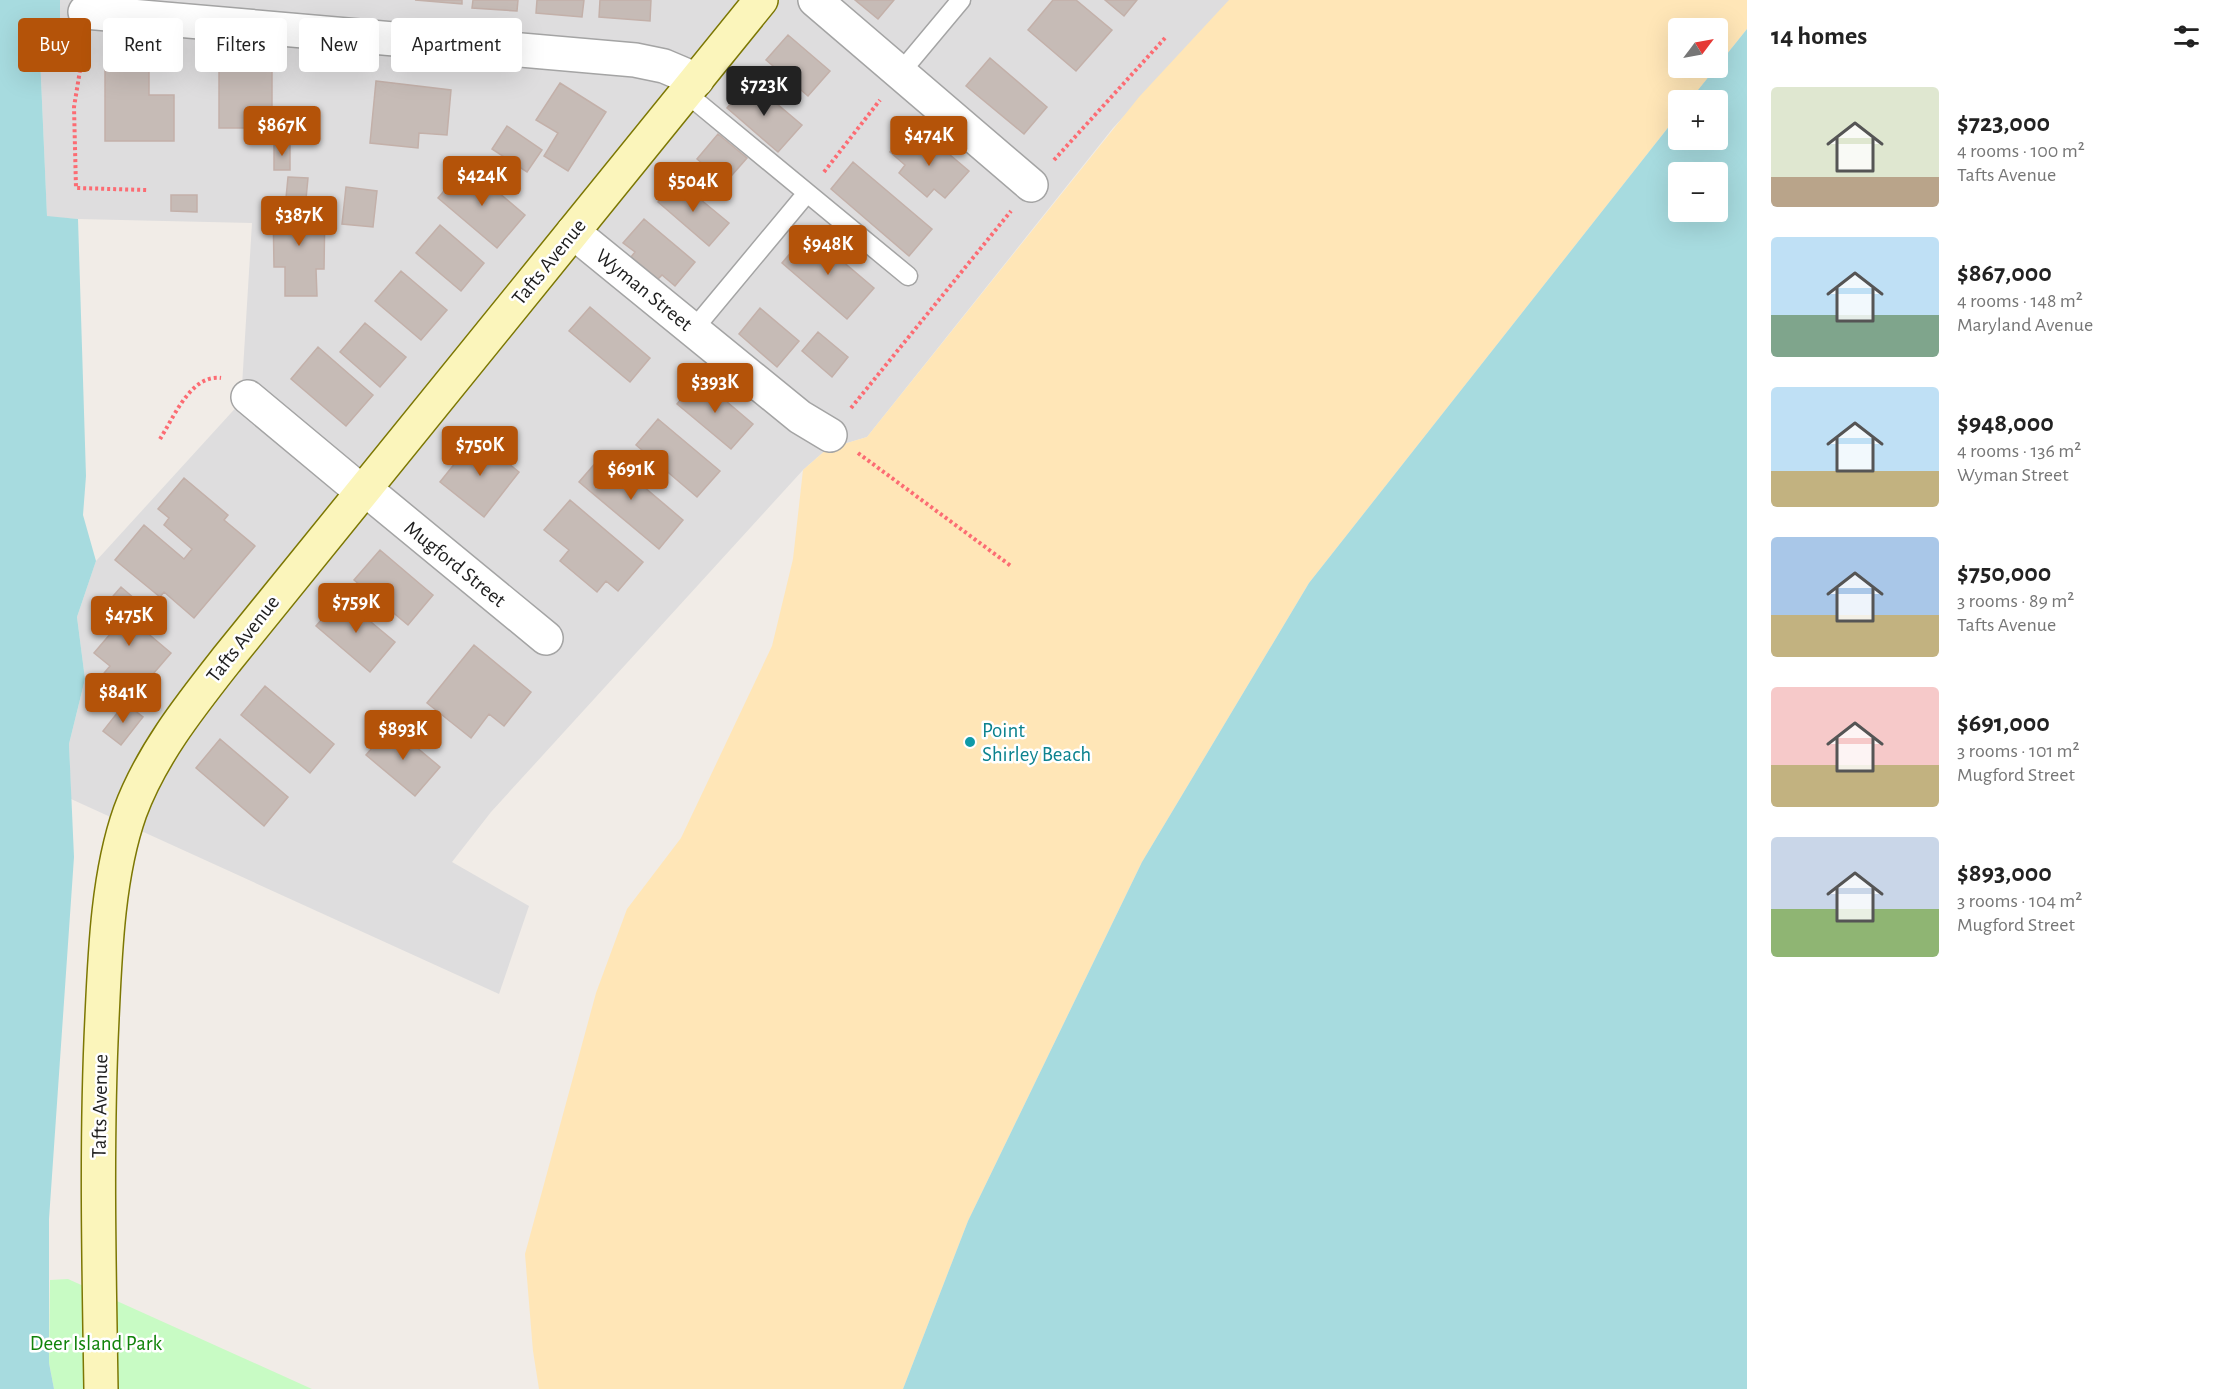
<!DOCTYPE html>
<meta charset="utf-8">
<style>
:root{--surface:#fff;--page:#f2f2f2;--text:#222;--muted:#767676;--accent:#b45309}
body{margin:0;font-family:"Alegreya Sans",sans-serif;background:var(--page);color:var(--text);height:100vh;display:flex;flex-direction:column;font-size:22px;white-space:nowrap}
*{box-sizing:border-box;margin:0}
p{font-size:20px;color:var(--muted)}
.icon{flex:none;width:33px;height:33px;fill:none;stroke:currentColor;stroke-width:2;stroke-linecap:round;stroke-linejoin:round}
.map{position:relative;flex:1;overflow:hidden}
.drawer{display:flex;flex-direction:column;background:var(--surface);width:480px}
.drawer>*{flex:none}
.banner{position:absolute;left:18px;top:18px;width:570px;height:54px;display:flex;gap:12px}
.needle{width:39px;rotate:58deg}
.controls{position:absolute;left:1668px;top:18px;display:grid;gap:12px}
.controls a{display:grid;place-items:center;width:60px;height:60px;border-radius:6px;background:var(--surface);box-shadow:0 6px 24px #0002;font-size:30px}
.price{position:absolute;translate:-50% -51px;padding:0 14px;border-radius:6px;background:var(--accent);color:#fff;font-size:20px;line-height:39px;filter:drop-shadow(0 2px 3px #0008)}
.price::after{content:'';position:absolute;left:50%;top:36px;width:18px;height:14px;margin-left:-9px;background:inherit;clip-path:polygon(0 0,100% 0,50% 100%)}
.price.selected{background:#222;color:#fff}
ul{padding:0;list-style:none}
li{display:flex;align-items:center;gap:18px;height:150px;padding:0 24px}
li span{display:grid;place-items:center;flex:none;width:168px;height:120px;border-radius:6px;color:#555}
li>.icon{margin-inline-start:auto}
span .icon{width:72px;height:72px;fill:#fffc;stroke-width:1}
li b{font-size:26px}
h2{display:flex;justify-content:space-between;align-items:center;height:72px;padding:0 24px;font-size:26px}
.tag{padding:0 21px;border-radius:6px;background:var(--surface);box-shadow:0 6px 24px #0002;font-size:21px;line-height:54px}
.tag.selected{background:var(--accent);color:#fff}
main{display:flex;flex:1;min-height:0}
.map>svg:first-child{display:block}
</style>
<main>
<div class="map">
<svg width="1747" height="1389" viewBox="0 0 1747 1389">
<rect width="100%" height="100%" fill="#f1ece7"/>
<!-- residential -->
<path fill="#deddde" d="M60,0H1232L1113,128L867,437L827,449L803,470L491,812L452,862L529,906L499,994L71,799L69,744L85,679L77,617L96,561L241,402L252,223L78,219L47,217L39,32L60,28Z"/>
<!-- sand -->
<path fill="#ffe6b7" d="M1229,0H1747V29L1718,65V28H1678V68H1716L1690,100H1678V115L1309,583L1142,862L968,1221L903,1389H539L533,1351L525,1254L596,993L627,909L681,838L772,646L793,559L803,470L827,449L867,437L1139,97Z"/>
<!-- park -->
<path fill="#c8fbc4" d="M68,1279L312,1389H54L49,1363L50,1280Z"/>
<!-- water -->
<path fill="#a7dbdf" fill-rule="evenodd" d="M0,0H60V28L39,33L47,216L78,219L86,476L83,515L96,561L77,617L85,679L69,744L74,857L49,1219V1363L54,1389H0Z
M1747,29V1389H903L968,1221L1142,862L1309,583L1678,115V140H1718V100H1690ZM1678,172H1718V212H1678Z"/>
<!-- building -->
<path fill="#c6bbb6" stroke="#c3b0a9" stroke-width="1.5" d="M415,0H462V4Z
M473,0H518L517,11L472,8Z
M537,0H584L582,17L536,13Z
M600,0H651L650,21L599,17Z
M855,0H894L878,19Z
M1053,0H1076L1112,30L1076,71L1028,30Z
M1105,0H1137L1124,16Z
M788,35L830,71L808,96L766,60Z
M105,39H149V95H174V141H105Z
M219,53H272V128H219Z
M990,58L1047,107L1024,134L966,86Z
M376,81L451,90L447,135L419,133L418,148L370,143Z
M750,81L802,125L778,152L727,108Z
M560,83L606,112L568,171L544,156L558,133L536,120Z
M507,126L542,150L527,172L492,149Z
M718,134L747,158L725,183L697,159Z
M905,134L920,148L929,137L969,171L945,198L934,189L927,197L899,173L905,165L890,152Z
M274,144H290V170H274Z
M853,162L932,229L909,256L831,189Z
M466,165L525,215L497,248L438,198Z
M288,177L308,178L306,199L286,198Z
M677,180L729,223L709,246L658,202Z
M346,187L377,191L373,227L342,224Z
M171,195H197V212L171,211Z
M273,206H325L324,269H316L317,296H285V267H274Z
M644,219L695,262L675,286L662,275L658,279L631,257L635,252L623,243Z
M440,225L484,263L461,291L416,253Z
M808,232L874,288L847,319L782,263Z
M401,271L447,310L421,340L375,301Z
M590,307L650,358L630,382L569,331Z
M760,308L799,341L777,367L739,334Z
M365,323L406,357L380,387L340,352Z
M818,332L848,357L832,377L802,351Z
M318,347L373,395L346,426L291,379Z
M699,378L753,424L731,449L677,404Z
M658,419L720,471L697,497L636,445Z
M476,437L519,472L484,517L440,482Z
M604,453L683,520L659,549L579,482Z
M184,478L228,515L224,520L255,546L194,618L164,592L160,597L115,560L144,525L184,559L192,549L164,525L169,518L158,509Z
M570,500L643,562L618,591L606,581L597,592L560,561L569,550L544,530Z
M380,550L433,595L408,625L354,580Z
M121,587L149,611L142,619L150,625L145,631L171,653L129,702L100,678L110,666L94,653L117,626L100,611Z
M341,597L395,642L370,672L316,626Z
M474,645L531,692L504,726L489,714L471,738L427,703Z
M265,686L334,744L310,773L241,715Z
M125,703L143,717L121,745L103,731Z
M391,726L440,767L415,796L366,755Z
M220,739L288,797L264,826L196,768Z"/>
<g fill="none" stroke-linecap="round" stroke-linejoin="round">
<!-- service casing -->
<g stroke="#a4a4a4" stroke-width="21">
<path id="service" d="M900,73L961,0
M686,93L908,276
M693,330L807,193"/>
</g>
<!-- minor casing -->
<g stroke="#a4a4a4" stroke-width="36">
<path id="minor" d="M815,0L1031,185
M85,12L635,60L664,66L697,80
M573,232L800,417L830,435
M248,397L362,492
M365,489L546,638"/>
</g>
<!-- secondary casing -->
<g stroke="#7c7703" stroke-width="36">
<path id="secondary" d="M101,1389C99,1265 96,1141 102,1018C105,952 108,874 130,812C151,755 190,706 227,659L761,0"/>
</g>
<!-- path -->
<path stroke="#fc6c73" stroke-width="4" stroke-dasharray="3 3" stroke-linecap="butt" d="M84,46L74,107L76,188L147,190
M1054,160L1165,38
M824,172L880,100
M851,408L1011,211
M160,439C174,417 191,374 221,378
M858,453L1011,566"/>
<!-- service -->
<use href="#service" stroke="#fff" stroke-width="18"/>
<!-- minor -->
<use href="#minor" stroke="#fff" stroke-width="33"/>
<!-- secondary -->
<use href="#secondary" stroke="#fbf5bb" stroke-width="33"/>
</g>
<!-- markers -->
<circle fill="#0f9aa8" stroke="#fff" stroke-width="2" cx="970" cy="742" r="6"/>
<g text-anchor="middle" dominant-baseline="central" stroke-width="5" stroke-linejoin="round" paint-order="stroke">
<!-- street labels -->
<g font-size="21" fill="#202020" stroke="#fff">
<text transform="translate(549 262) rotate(-51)">Tafts Avenue</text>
<text transform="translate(644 290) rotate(39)">Wyman Street</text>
<text transform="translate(455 564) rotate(39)">Mugford Street</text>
<text transform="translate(243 639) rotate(-52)">Tafts Avenue</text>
<text transform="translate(100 1106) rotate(-89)">Tafts Avenue</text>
</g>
<!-- culture labels -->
<g font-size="21" fill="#0d838f" stroke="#fff" text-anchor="start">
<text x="982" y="730">Point<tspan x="982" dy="24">Shirley Beach</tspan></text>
</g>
<!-- park labels -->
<g font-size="21" fill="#11830a" stroke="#fff">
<text x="96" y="1343">Deer Island Park</text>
</g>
</g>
</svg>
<div class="controls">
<a><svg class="needle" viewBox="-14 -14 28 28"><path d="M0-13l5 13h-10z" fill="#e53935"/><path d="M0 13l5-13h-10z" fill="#767676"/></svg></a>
<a>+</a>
<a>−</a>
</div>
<b class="price selected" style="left:764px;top:117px">$723K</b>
<b class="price" style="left:282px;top:157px">$867K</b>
<b class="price" style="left:929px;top:167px">$474K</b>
<b class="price" style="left:482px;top:207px">$424K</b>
<b class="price" style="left:693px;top:213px">$504K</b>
<b class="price" style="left:299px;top:247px">$387K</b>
<b class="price" style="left:828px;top:276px">$948K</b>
<b class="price" style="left:715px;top:414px">$393K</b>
<b class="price" style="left:480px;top:477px">$750K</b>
<b class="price" style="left:631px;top:501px">$691K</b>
<b class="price" style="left:356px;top:634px">$759K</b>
<b class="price" style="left:129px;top:647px">$475K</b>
<b class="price" style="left:123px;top:724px">$841K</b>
<b class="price" style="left:403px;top:761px">$893K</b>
<div class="banner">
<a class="tag selected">Buy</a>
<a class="tag">Rent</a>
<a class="tag">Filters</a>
<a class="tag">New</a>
<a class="tag">Apartment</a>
</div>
</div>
<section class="drawer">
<h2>14 homes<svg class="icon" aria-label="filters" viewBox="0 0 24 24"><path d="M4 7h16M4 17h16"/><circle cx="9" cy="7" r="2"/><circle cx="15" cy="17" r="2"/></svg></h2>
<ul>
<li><span style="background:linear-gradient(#dfe7d0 75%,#b9a48a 0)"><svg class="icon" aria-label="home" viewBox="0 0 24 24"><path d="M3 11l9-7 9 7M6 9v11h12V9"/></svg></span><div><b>$723,000</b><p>4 rooms · 100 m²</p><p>Tafts Avenue</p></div></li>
<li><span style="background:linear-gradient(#bfe0f5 65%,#7fa58c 0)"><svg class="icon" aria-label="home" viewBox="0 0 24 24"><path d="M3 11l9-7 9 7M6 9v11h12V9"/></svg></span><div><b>$867,000</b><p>4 rooms · 148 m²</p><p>Maryland Avenue</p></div></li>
<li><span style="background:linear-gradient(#bfe0f5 70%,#c2b280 0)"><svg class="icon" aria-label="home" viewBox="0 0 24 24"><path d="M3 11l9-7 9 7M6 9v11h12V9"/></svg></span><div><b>$948,000</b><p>4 rooms · 136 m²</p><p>Wyman Street</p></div></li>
<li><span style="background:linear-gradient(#a9c7e8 65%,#c2b280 0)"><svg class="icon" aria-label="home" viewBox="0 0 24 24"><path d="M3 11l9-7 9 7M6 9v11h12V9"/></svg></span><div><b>$750,000</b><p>3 rooms · 89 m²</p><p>Tafts Avenue</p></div></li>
<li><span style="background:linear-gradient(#f6c9c9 65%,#c2b280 0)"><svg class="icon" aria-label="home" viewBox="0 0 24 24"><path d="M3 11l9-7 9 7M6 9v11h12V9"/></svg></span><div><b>$691,000</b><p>3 rooms · 101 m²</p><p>Mugford Street</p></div></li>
<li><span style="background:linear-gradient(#c9d6e8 60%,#8fb573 0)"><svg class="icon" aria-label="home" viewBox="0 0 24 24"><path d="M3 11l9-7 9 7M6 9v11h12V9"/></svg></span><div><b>$893,000</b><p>3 rooms · 104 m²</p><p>Mugford Street</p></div></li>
</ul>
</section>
</main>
